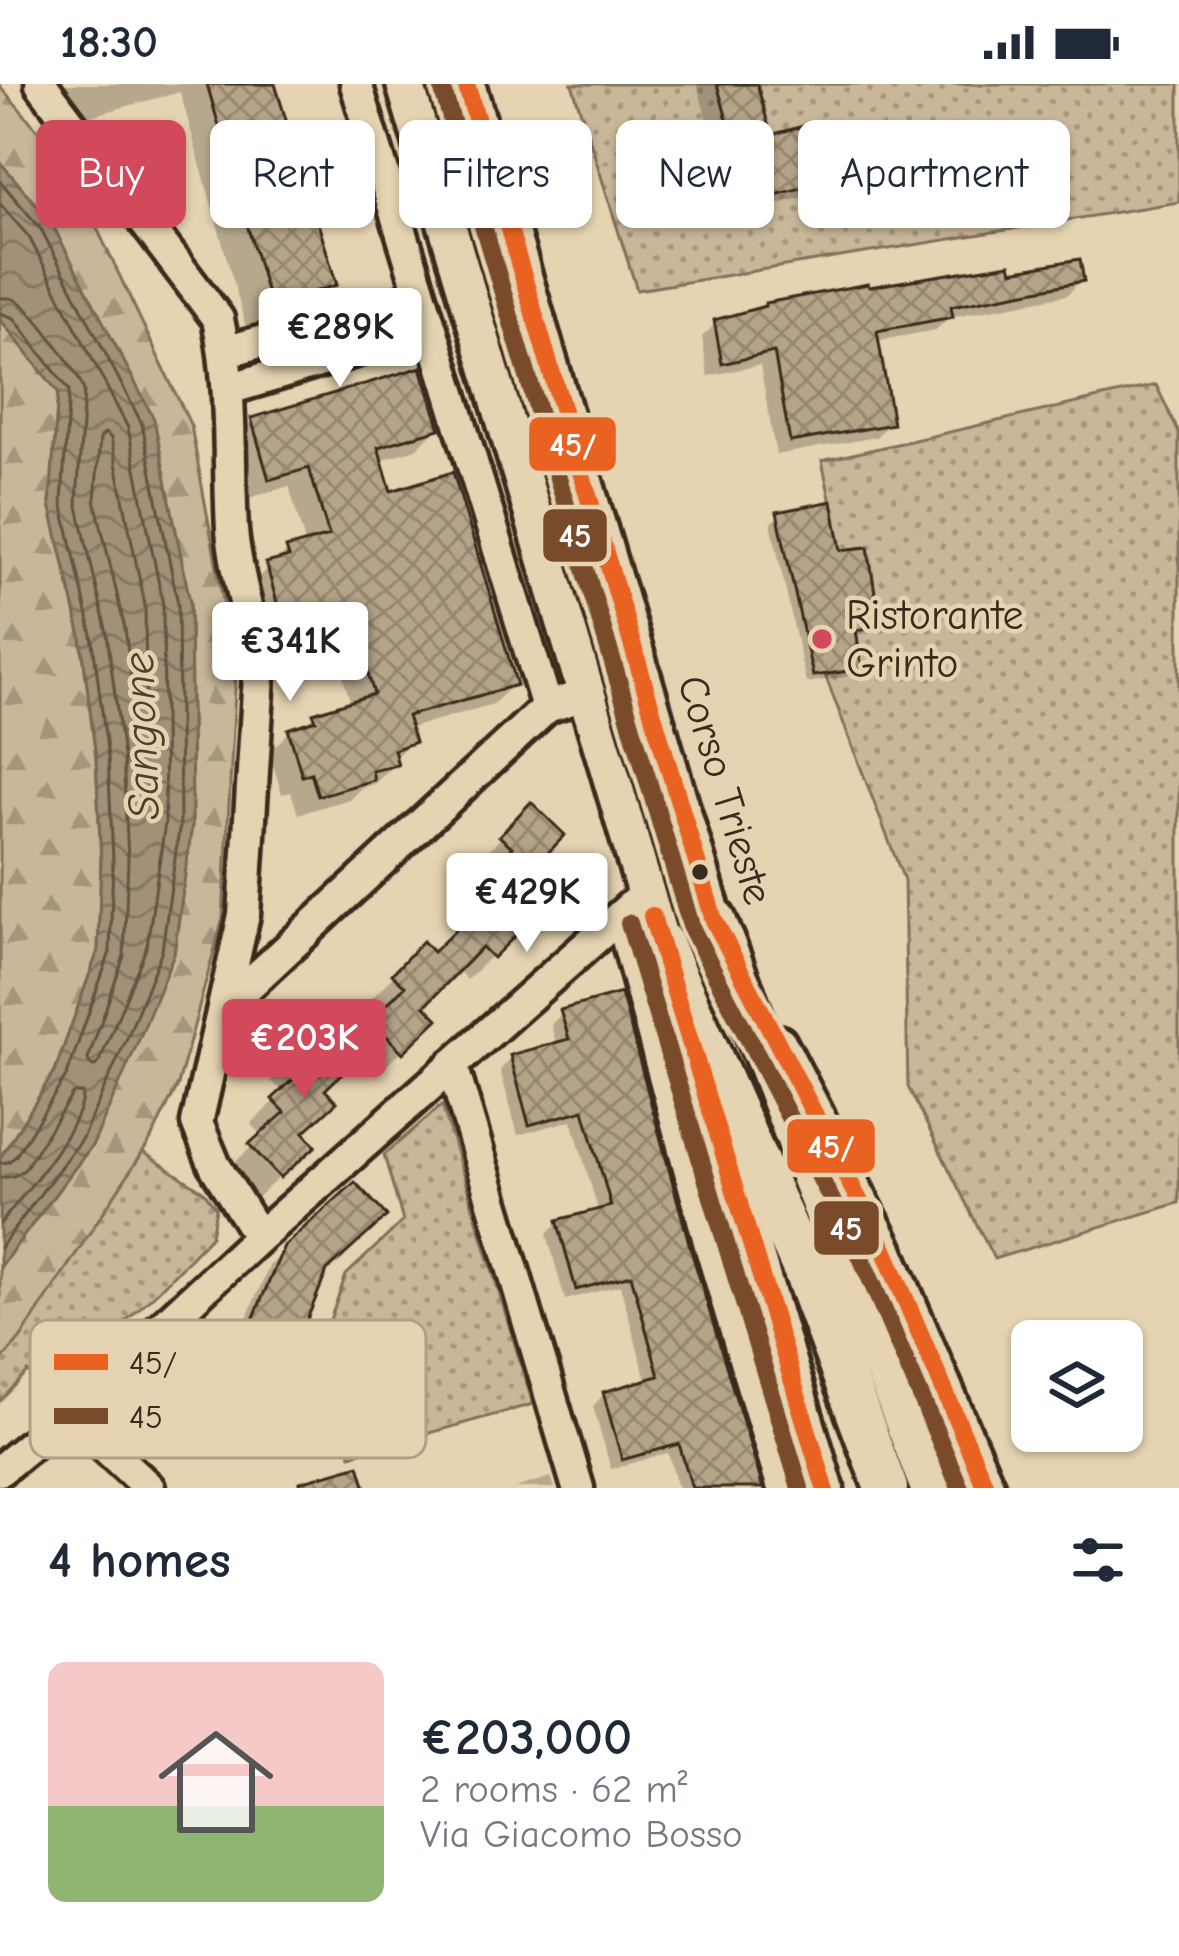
<!DOCTYPE html>
<meta charset="utf-8">
<style>
:root{--surface:#fff;--page:#f2f2f3;--text:#1f2937;--muted:#747a83;--accent:#d1495b}
body{margin:0;font-family:"Comic Neue",sans-serif;background:var(--page);color:var(--text);height:100vh;display:flex;flex-direction:column;font-size:45px;white-space:nowrap}
*{box-sizing:border-box;margin:0}
p{font-size:39px;color:var(--muted)}
.icon{flex:none;width:66px;height:66px;fill:none;stroke:currentColor;stroke-width:2;stroke-linecap:round;stroke-linejoin:round}
.map{position:relative;height:1404px;overflow:hidden}
.side{display:flex;flex-direction:column;background:var(--surface);flex:1}
.side>*{flex:none}
.banner{position:absolute;left:36px;top:36px;width:1107px;height:108px;display:flex;gap:24px}
.fabs{position:absolute;left:1011px;top:1236px;display:grid;gap:24px}
.fabs a{display:grid;place-items:center;width:132px;height:132px;border-radius:18px;background:var(--surface);box-shadow:0 3px 9px #0004;font-size:60px}
.price{position:absolute;translate:-50% -102px;padding:0 27px;border-radius:12px;background:#fff;color:#222;font-size:39px;line-height:78px;filter:drop-shadow(0 3px 6px #0008)}
.price::after{content:'';position:absolute;left:50%;top:72px;width:36px;height:27px;margin-left:-18px;background:inherit;clip-path:polygon(0 0,100% 0,50% 100%)}
.price.current{background:var(--accent);color:#fff}
ul{padding:0;list-style:none}
li{display:flex;align-items:center;gap:36px;height:300px;padding:0 48px}
li span{display:grid;place-items:center;flex:none;width:336px;height:240px;border-radius:18px;color:#555}
li>.icon{margin-inline-start:auto}
span .icon{width:144px;height:144px;fill:#fffc;stroke-width:1}
li b{font-size:51px}
h2{display:flex;justify-content:space-between;align-items:center;height:144px;padding:0 48px;font-size:51px}
.pill{padding:0 42px;border-radius:18px;background:var(--surface);box-shadow:0 3px 9px #0004;font-size:42px;line-height:108px}
.pill.current{background:var(--accent);color:#fff}
.status{display:flex;justify-content:space-between;align-items:center;height:84px;padding:0 60px;background:var(--surface);direction:ltr}
.status svg{height:33px;fill:currentColor}
.map>svg:first-child{display:block}
</style>
<div class="status"><b>18:30</b><svg viewBox="0 0 49 12"><path d="M0 12V9h3v3zM5 12V6h3v6zM10 12V3h3v9zM15 12V0h3v12zM26 1h20v11H26zM47 4h2v5h-2z"/></svg></div>
<div class="map">
<svg width="1179" height="1404" viewBox="0 0 1179 1404">
<defs>
<pattern id="forest-firs" width="22" height="20" patternUnits="userSpaceOnUse" patternTransform="scale(3)"><rect width="22" height="20" fill="#c9b799"/><path d="M5 1l3.5 6h-7zM16 11l3.5 6h-7z" fill="#a4957c"/></pattern>
<pattern id="park-dots" width="8" height="8" patternUnits="userSpaceOnUse" patternTransform="scale(3)"><rect width="8" height="8" fill="#c9b799"/><path d="M2 2h.1M6 6h.1" fill="none" stroke="#a4957c" stroke-width="1.8" stroke-linecap="round"/></pattern>
<pattern id="water-waves" width="16" height="10" patternUnits="userSpaceOnUse" patternTransform="scale(3)"><rect width="16" height="10" fill="#a29077"/><path d="M0 5q4-4 8 0t8 0" fill="none" stroke="#857661"/></pattern>
<pattern id="building-cross-hatch" width="8" height="8" patternUnits="userSpaceOnUse" patternTransform="scale(3)"><rect width="8" height="8" fill="#b6a488"/><path d="M0 0l8 8M0 8l8-8" fill="none" stroke="#95866f"/></pattern>
</defs>
<rect width="100%" height="100%" fill="#e5d3b1"/>
<filter id="ink" filterUnits="userSpaceOnUse"><feTurbulence type="fractalNoise" baseFrequency=".00833" numOctaves="2"/><feDisplacementMap in="SourceGraphic" scale="24" xChannelSelector="R" yChannelSelector="G"/><feConvolveMatrix kernelMatrix="1 2 1 2 8 2 1 2 1" color-interpolation-filters="sRGB"/></filter>
<g filter="url(#ink)">
<!-- forest -->
<path fill="url(#forest-firs)" stroke="#82705c" stroke-width="3" d="M0,2L66,79L191,342L236,587L223,834L178,1001L150,1057L20,1255L0,1278V1183L93,1060L174,869L192,741L190,518L51,138L0,78Z
M0,235L58,308L50,420L81,553L96,674L101,776L98,867L55,987L0,1074Z"/>
<!-- park -->
<path fill="url(#park-dots)" stroke="#82705c" stroke-width="3" d="M572,0H1179V118L637,206Z
M1156,301L1179,349V1119L994,1175L908,1003L904,796L825,591L862,585L856,546L879,541L868,463L841,466L822,377Z
M442,1021L533,1320L351,1371L321,1261L346,1191L403,1137L384,1071Z
M143,1068L204,1108L216,1124L211,1152L159,1206L50,1308L28,1288L0,1317V1278L20,1255Z"/>
<!-- water -->
<path fill="url(#water-waves)" stroke="#796753" stroke-width="3" d="M0,78L51,138L154,335L190,518L192,741L174,869L138,958L93,1060L0,1183V1074L55,987L98,867L101,776L96,674L81,553L50,420L58,308L0,235Z"/>
<!-- shadow -->
<path fill="#0003" d="M62,0H272L334,200L310,224L246,243L180,8L72,37Z
M697,0H754L769,55L832,87L973,75L957,91L812,131L807,112L734,133Z
M1010,191L1081,196L1067,211L949,233L936,246L876,257L890,338L876,353L776,371L760,281L708,292L702,253L716,239Z
M253,336L436,345L416,365L379,376L389,410L514,600L493,620L407,645L411,657L394,675L395,680L374,700L362,703L350,715L298,730L291,708L282,710L269,668L289,648L303,643L315,631L351,620L334,563L278,579L270,553L262,556L247,503L288,467L306,462L289,402L249,414L232,357Z
M779,431L839,470L876,541L869,549L854,551L859,584L851,592L806,599L771,439Z
M531,723L530,784L510,828L523,840L467,896L457,885L421,922L434,935L378,990L358,970L322,1006L301,1049L289,1085L255,1115L228,1085L263,1052L251,1040L284,1008L271,997L294,974L346,965L384,927L371,915L400,885L433,872L473,833L460,821L491,788L478,777Z
M562,929L688,1167L761,1404H678L668,1369L611,1385L593,1322L604,1310L647,1299L620,1201L565,1216L547,1150L558,1139L599,1129L572,1036L518,1051L500,986L511,974L557,962L551,941Z
M286,1164L323,1187L291,1267L310,1345L294,1361L244,1374L223,1289L269,1182Z
M551,1393L555,1404H515Z"/>
<g fill="none" stroke-linecap="round" stroke-linejoin="round">
<!-- shore -->
<path stroke="#645342" stroke-width="3" d="M0,97L41,145L142,340L178,520L180,739L162,866L127,954L82,1054L0,1164
M0,120L29,153L128,344L163,521L165,739L147,862L99,979L95,982L90,981L88,975L124,872L128,776L123,672L107,550L77,418L84,307C80,290 34,228 19,218C12,213 9,214 0,214
M0,229L14,234L69,306L62,418L92,551L108,673L113,776L110,868L67,991L15,1073L8,1078L0,1079
M105,349L111,354L145,523L146,615L140,620L134,616L125,545L95,416L100,354Z
M0,1094L14,1092L24,1086L73,1009H82C84,1041 22,1112 0,1140"/>
</g>
<!-- building -->
<path fill="url(#building-cross-hatch)" stroke="#3b2a1e" stroke-width="3" d="M207,0H275L337,201L270,221Z
M717,0H757L771,51L821,37L834,83L968,46L976,75L828,116L823,98L750,118Z
M1080,175L1084,197L951,222L953,233L877,247L893,340L790,358L774,268L722,280L714,236L765,222V219L868,200L869,203L1010,180L1012,187Z
M421,283L440,345L378,363L391,407L453,388L517,601L407,632L415,658L394,666L398,681L372,687L374,696L318,712L311,689L302,692L288,645L316,636L313,629L374,610L355,544L298,560L291,535L282,537L266,479L289,473L286,464L329,452L309,384L269,396L251,334Z
M832,417L841,466L868,463L880,542L856,546L862,585L813,592L777,428Z
M531,718L565,751L534,784L545,795L514,828L527,840L493,874L482,863L425,922L438,935L403,969L371,936L405,902L392,890L423,857L433,868L494,808L481,795L512,763L499,752Z
M621,909L691,1166L763,1404H692L679,1360L622,1376L603,1308L659,1292L631,1191L576,1206L557,1136L611,1122L584,1026L529,1041L510,971L569,955L560,926Z
M326,940L358,974L325,1006L337,1018L304,1048L316,1062L280,1094L249,1060L285,1028L272,1015L305,984L292,972Z
M355,1098L387,1132L327,1187L294,1267L314,1346L260,1359L238,1271L284,1162Z
M359,1381L366,1404H301L300,1398Z"/>
<g fill="none" stroke-linecap="round" stroke-linejoin="round">
<!-- minor casing -->
<g stroke="#3b2a1e" stroke-width="39">
<path id="minor" d="M41,0L218,235C233,304 228,375 232,446C236,495 254,542 259,591L244,831L197,1039L215,1082L259,1153
M356,0L547,623
M225,268L421,212
M229,305L431,244
M621,833L710,1161L783,1404
M224,924L547,623L587,610
M452,981L578,1404
M69,1329L149,1404
M0,1386L69,1329L259,1153L646,809"/>
</g>
<!-- major casing -->
<g stroke="#3b2a1e" stroke-width="45">
<path id="major" d="M405,0L668,884
M466,0L714,836L726,857
M778,960L883,1163L986,1404
M698,982L825,1404"/>
</g>
<!-- highway casing -->
<g stroke="#3b2a1e" stroke-width="51">
<path id="highway" d="M714,836L932,1404
M660,858L804,1185L886,1404"/>
</g>
<!-- minor -->
<use href="#minor" stroke="#e5d3b1" stroke-width="30"/>
<!-- major -->
<use href="#major" stroke="#e5d3b1" stroke-width="36"/>
<!-- highway -->
<use href="#highway" stroke="#e5d3b1" stroke-width="42"/>
<!-- bus-1 casing -->
<g stroke="#e5d3b1" stroke-width="27">
<path id="bus-1" d="M466,0L714,836L883,1163L986,1404
M652,832L825,1404"/>
</g>
<!-- bus-2 casing -->
<g stroke="#e5d3b1" stroke-width="27">
<path id="bus-2" d="M443,7L692,845L861,1173L960,1404
M629,839L800,1404"/>
</g>
<!-- bus-1 -->
<use href="#bus-1" stroke="#e96222" stroke-width="18"/>
<!-- bus-2 -->
<use href="#bus-2" stroke="#7a4b2a" stroke-width="18"/>
</g>
</g>
<!-- markers -->
<circle fill="#d1495b" stroke="#e5d3b1" stroke-width="4.5" cx="822" cy="555" r="12"/>
<circle fill="#3b2a1e" stroke="#e5d3b1" stroke-width="4.5" cx="700" cy="788" r="10"/>
<g text-anchor="middle" dominant-baseline="central" stroke-width="9" stroke-linejoin="round" paint-order="stroke">
<!-- poi labels -->
<g font-size="42" fill="#3b2a1e" stroke="#e5d3b1" text-anchor="start">
<text x="846" y="531">Ristorante<tspan x="846" dy="48">Grinto</tspan></text>
</g>
<!-- street labels -->
<g font-size="42" fill="#3b2a1e" stroke="#e5d3b1">
<text transform="translate(725 706) rotate(73)">Corso Trieste</text>
</g>
<!-- water labels -->
<g font-size="45" font-style="italic" fill="#503e30" stroke="#e5d3b1">
<text transform="translate(141 652) rotate(-92)">Sangone</text>
</g>
</g>
<!-- legend -->
<rect x="30" y="1236" width="396" height="138" rx="18" fill="#e5d3b1" stroke="#b2a085" stroke-width="3"/>
<rect x="54" y="1270" width="54" height="16" fill="#e96222"/>
<rect x="54" y="1324" width="54" height="16" fill="#7a4b2a"/>
<g font-size="33" fill="#3b2a1e">
<text x="129" y="1290">45/</text>
<text x="129" y="1344">45</text>
</g>
<g stroke="#e5d3b1" stroke-width="4.5">
<rect x="527" y="331" width="91" height="58" rx="12" fill="#e96222"/>
<rect x="541" y="423" width="68" height="57" rx="12" fill="#7a4b2a"/>
<rect x="785" y="1033" width="92" height="58" rx="12" fill="#e96222"/>
<rect x="812" y="1115" width="69" height="58" rx="12" fill="#7a4b2a"/>
</g>
<g font-size="33" text-anchor="middle" font-weight="bold" fill="#fff">
<text x="573" y="372">45/</text>
<text x="575" y="463">45</text>
<text x="831" y="1074">45/</text>
<text x="846" y="1156">45</text>
</g>
</svg>
<div class="fabs">
<a><svg class="icon" aria-label="layers" viewBox="0 0 24 24"><path d="M12 4l9 5-9 5-9-5zM3 14l9 5 9-5"/></svg></a>
</div>
<b class="price" style="left:340px;top:306px">€289K</b>
<b class="price" style="left:290px;top:620px">€341K</b>
<b class="price" style="left:527px;top:871px">€429K</b>
<b class="price current" style="left:304px;top:1017px">€203K</b>
<div class="banner">
<a class="pill current">Buy</a>
<a class="pill">Rent</a>
<a class="pill">Filters</a>
<a class="pill">New</a>
<a class="pill">Apartment</a>
</div>
</div>
<section class="side">
<h2>4 homes<svg class="icon" aria-label="filters" viewBox="0 0 24 24"><path d="M4 7h16M4 17h16"/><circle cx="9" cy="7" r="2"/><circle cx="15" cy="17" r="2"/></svg></h2>
<ul>
<li><span style="background:linear-gradient(#f6c9c9 60%,#8fb573 0)"><svg class="icon" aria-label="home" viewBox="0 0 24 24"><path d="M3 11l9-7 9 7M6 9v11h12V9"/></svg></span><div><b>€203,000</b><p>2 rooms · 62 m²</p><p>Via Giacomo Bosso</p></div></li>
</ul>
</section>
